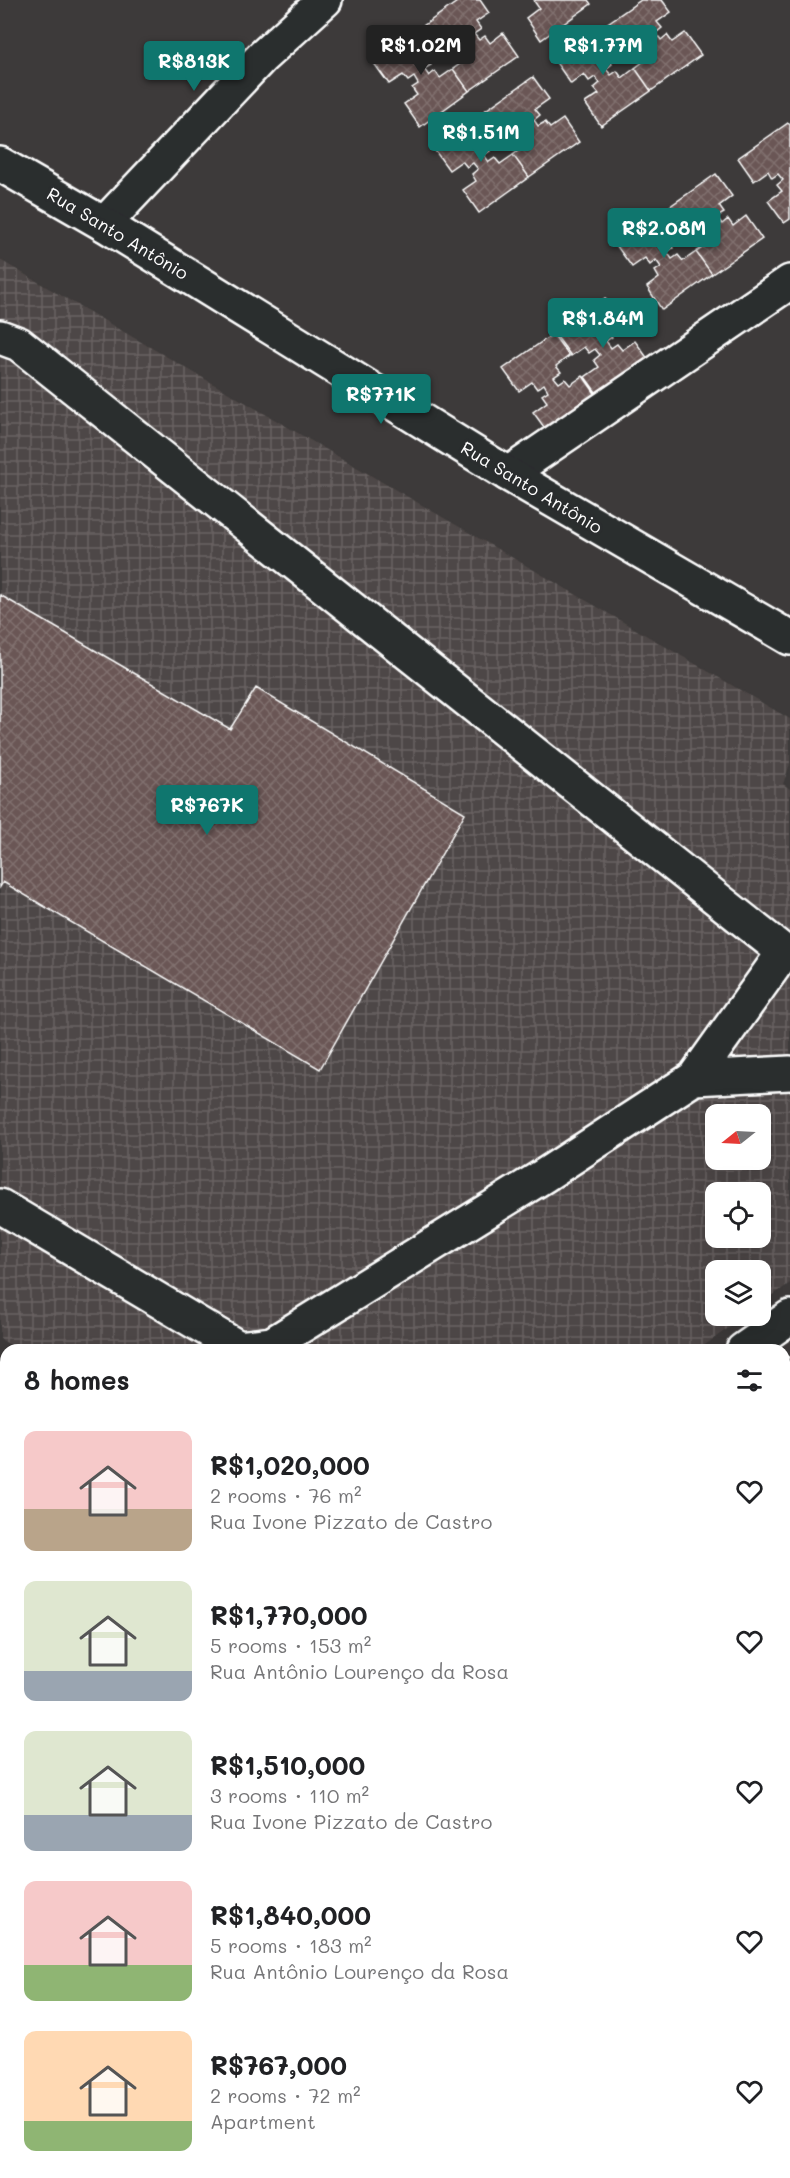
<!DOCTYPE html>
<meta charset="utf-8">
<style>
:root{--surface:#fff;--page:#f6f6f6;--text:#202124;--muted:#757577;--accent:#0f766e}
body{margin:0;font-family:Mali,sans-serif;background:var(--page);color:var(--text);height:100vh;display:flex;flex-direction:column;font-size:22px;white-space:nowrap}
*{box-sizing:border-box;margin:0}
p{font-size:20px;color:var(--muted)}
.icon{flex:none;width:33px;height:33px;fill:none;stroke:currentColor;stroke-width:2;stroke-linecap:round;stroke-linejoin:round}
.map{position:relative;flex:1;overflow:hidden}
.panel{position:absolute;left:0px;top:1344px;width:790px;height:834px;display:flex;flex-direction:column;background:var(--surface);border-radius:18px 18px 0 0;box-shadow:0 6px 24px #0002}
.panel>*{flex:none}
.needle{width:39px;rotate:252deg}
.buttons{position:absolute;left:705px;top:1104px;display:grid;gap:12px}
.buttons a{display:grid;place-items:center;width:66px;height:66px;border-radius:12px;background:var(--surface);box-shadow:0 6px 24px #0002;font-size:30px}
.price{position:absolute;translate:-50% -51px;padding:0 14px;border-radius:6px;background:var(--accent);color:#fff;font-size:20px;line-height:39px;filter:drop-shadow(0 2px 3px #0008)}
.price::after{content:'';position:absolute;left:50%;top:36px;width:18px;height:14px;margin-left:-9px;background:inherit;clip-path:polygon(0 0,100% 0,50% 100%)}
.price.active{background:#222;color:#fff}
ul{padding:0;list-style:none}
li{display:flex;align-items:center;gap:18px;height:150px;padding:0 24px}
li span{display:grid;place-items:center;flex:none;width:168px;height:120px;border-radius:12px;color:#555}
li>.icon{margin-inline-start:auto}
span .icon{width:72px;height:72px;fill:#fffc;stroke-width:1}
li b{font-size:26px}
h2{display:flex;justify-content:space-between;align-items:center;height:72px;padding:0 24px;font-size:26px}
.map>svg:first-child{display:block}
</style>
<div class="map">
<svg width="790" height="2178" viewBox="0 0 790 2178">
<defs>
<pattern id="industrial-grid" width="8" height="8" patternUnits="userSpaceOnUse" patternTransform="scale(1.5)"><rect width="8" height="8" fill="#4e4746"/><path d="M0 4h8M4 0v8" fill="none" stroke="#696362"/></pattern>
<pattern id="building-cross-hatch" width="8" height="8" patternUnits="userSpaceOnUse" patternTransform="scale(1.5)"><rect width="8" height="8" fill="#6a5755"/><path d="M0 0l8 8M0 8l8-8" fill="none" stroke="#80706e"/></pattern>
</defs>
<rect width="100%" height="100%" fill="#3d3a3a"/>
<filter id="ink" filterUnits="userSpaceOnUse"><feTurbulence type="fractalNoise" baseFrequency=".0167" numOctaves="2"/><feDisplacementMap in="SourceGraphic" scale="12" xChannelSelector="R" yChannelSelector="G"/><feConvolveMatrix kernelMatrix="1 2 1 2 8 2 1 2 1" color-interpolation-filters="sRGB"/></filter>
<g filter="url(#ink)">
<!-- industrial -->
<path fill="url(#industrial-grid)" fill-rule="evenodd" d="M0,260L790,719V764L783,784L790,789V1283L761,1304L760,1270H716V1316H745L698,1350H19L0,1339ZM716,1114H760V1160H716ZM716,1192H760V1238H716Z"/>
<!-- building -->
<path fill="url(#building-cross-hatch)" stroke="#fff" stroke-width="1.5" d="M460,0H480L489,13L476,22L481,29L474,34L479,40L485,36L490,43L503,33L519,56L469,91L453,69L467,59L462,53L468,48L464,42L457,46L452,39L439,49L423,26Z
M536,0H588L591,4L541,40L526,18L539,8L534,1Z
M641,0H662L671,12L657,22L662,28L656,33L661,40L667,35L672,42L685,33L701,55L651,91L635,68L648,58L644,52L650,47L645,41L639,45L634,39L621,48L605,25Z
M605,25L621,48L608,57L612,64L606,69L611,75L617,71L622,78L635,68L651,91L601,126L585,103L599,94L594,88L600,83L595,77L589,81L584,74L571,84L555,61Z
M423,26L439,49L426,58L431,65L424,69L429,76L435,71L440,78L453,69L469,91L420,127L404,104L417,95L412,88L418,84L414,77L408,81L403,75L389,84L373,62Z
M533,77L549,99L535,109L540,115L534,120L538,126L545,122L550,128L563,119L579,142L529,177L513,155L526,145L522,138L528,134L523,127L517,132L512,125L499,135L483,112Z
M483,112L499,135L485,144L490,151L484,155L489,162L495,158L500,164L513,155L529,177L479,213L463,190L476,181L472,174L478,169L473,163L467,167L462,161L449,170L433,148Z
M788,123L790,125V219L784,223L768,201L782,191L777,185L783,180L778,174L772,178L768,171L754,181L738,158Z
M716,174L732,196L719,206L724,213L717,217L722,224L728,219L733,226L746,216L762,239L712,274L696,252L710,243L705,236L711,231L706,224L700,229L695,222L682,232L666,209Z
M666,209L682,232L669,241L673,248L667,252L672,259L678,255L683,261L696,252L712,274L662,310L647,287L659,278L655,271L661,267L656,260L650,265L645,258L632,267L616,245Z
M605,298L621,321L607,330L612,337L606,341L611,348L617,344L622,350L635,341L651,363L601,399L585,377L599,367L594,360L600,355L595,349L589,353L584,347L571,356L555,334Z
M553,334L569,356L556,366L561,372L554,377L559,383L565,379L570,385L583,376L599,399L549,434L533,412L547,402L542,395L548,391L544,384L537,389L532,382L519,391L503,369Z
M0,595L230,729L256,688L465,813L320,1069L3,882L0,887Z"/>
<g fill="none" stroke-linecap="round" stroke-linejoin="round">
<!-- minor casing -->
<g stroke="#fff" stroke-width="38">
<path id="minor" d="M104,224L262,57L325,0
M0,337L19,344L784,952H790
M508,474L790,282
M694,1078L790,1073
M0,1206L239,1348L272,1344L545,1175L694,1078L784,952
M784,1694L790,1690
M784,2000L790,1996
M412,2172L414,2178
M672,2172L673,2178
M114,2178L122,2172
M538,2178L547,2172"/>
</g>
<!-- major casing -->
<g stroke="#fff" stroke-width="38">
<path id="major" d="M0,164L104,224L508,474L790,638
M743,1350L790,1317
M784,1379L790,1375
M0,1884L6,1880
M0,1936L6,1931
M0,1963L6,1971
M0,2067L6,2075
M76,2172L81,2178
M143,2172L145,2178"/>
</g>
<!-- minor -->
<use href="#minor" stroke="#2a2d2e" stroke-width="33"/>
<!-- major -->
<use href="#major" stroke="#2a2d2e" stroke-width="33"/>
</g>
</g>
<g text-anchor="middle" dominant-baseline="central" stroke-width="6" stroke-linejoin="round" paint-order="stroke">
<!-- street labels -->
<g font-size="18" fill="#fff" stroke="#2a2d2e">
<text transform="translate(118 233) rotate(31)">Rua Santo Antônio</text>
<text transform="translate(532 487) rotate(31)">Rua Santo Antônio</text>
</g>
</g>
</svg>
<div class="buttons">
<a><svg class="needle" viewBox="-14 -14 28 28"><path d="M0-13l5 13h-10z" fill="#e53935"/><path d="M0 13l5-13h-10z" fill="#757577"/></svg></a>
<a><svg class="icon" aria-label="locate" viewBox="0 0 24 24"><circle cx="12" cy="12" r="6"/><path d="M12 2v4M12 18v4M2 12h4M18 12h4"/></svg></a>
<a><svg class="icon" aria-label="layers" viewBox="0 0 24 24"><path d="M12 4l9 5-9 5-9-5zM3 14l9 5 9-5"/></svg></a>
</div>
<b class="price active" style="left:421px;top:76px">R$1.02M</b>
<b class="price" style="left:603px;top:76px">R$1.77M</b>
<b class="price" style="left:194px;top:92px">R$813K</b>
<b class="price" style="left:481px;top:163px">R$1.51M</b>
<b class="price" style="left:664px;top:259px">R$2.08M</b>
<b class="price" style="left:603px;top:349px">R$1.84M</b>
<b class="price" style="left:381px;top:425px">R$771K</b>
<b class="price" style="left:207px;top:836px">R$767K</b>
<section class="panel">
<h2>8 homes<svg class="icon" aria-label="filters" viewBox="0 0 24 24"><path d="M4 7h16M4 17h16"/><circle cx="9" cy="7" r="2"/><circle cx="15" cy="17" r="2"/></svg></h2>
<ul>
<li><span style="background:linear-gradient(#f6c9c9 65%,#b9a48a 0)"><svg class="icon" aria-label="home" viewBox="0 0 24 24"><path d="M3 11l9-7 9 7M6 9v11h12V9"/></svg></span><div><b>R$1,020,000</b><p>2 rooms · 76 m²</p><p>Rua Ivone Pizzato de Castro</p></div><svg class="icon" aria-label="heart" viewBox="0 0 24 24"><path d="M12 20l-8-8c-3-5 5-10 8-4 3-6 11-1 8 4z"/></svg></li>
<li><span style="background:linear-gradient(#dfe7d0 75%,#9aa5b1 0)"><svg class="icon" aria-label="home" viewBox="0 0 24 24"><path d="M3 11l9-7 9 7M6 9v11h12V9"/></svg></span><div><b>R$1,770,000</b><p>5 rooms · 153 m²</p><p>Rua Antônio Lourenço da Rosa</p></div><svg class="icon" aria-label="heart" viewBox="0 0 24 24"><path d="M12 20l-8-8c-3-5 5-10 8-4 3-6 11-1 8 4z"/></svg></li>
<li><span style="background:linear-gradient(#dfe7d0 70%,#9aa5b1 0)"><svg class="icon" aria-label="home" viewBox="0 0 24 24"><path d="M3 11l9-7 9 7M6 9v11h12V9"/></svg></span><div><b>R$1,510,000</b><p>3 rooms · 110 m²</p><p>Rua Ivone Pizzato de Castro</p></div><svg class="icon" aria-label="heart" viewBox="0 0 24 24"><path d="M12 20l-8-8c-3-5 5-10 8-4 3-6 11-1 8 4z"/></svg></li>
<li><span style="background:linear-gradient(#f6c9c9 70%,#8fb573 0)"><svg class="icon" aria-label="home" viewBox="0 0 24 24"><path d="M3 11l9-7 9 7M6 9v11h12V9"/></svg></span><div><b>R$1,840,000</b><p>5 rooms · 183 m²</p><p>Rua Antônio Lourenço da Rosa</p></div><svg class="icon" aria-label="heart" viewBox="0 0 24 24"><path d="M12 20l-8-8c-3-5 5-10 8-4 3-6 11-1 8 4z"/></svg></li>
<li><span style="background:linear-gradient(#ffd9b3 75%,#8fb573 0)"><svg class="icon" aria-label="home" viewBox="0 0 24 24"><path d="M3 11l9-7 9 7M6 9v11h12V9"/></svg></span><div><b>R$767,000</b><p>2 rooms · 72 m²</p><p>Apartment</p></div><svg class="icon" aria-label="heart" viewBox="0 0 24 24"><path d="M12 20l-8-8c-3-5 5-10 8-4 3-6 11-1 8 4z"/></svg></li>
</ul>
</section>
</div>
